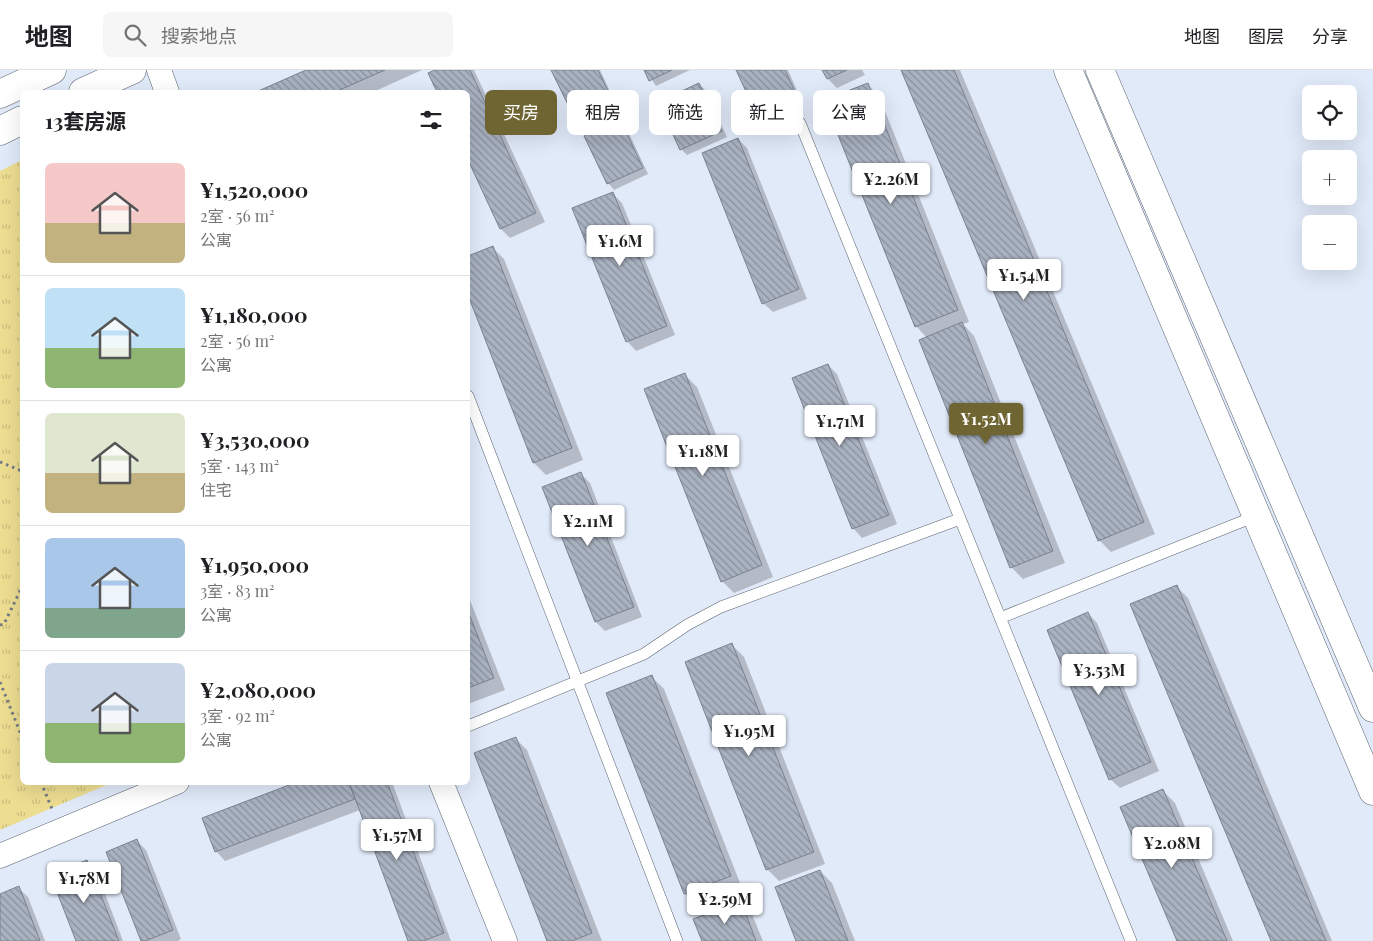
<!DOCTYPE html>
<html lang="zh">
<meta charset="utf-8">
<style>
:root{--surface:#fff;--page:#f6f6f6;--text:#202124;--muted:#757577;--line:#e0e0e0;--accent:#6f6532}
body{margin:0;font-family:"Playfair Display","Noto Sans SC",serif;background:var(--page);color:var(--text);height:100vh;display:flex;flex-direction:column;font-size:19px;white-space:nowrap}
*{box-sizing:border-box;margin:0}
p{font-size:16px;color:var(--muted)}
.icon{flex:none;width:28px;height:28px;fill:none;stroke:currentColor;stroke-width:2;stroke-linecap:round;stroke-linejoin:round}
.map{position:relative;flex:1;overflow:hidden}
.side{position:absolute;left:20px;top:20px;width:450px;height:695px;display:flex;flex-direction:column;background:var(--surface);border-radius:8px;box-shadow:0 5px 20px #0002}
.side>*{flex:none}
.top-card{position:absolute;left:485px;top:20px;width:475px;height:45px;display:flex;gap:10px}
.buttons{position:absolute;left:1302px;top:15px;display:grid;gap:10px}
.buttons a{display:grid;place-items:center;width:55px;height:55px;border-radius:8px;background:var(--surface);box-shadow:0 5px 20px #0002;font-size:25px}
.price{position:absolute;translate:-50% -42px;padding:0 11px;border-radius:5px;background:#fff;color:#222;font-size:16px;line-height:32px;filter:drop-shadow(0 1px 2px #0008)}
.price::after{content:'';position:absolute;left:50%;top:30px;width:15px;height:11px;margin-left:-8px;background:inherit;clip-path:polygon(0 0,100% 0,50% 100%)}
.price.selected{background:var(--accent);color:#fff}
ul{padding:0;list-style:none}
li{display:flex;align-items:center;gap:15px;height:125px;padding:0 25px}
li+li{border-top:1px solid var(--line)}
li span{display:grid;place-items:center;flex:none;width:140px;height:100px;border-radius:8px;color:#555}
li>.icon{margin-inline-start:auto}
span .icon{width:60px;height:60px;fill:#fffc;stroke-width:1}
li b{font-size:21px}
h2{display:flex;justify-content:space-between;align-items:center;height:60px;padding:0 25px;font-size:21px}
.chip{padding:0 18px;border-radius:8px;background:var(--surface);box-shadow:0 5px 20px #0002;font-size:18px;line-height:45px}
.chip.selected{background:var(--accent);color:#fff}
header{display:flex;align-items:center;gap:30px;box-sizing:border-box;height:70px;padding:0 25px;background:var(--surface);border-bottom:1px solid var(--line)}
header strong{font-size:24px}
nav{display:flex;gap:28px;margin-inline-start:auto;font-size:18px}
.search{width:350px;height:45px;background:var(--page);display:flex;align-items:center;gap:12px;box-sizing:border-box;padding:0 18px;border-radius:8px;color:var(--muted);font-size:19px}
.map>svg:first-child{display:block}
</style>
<header>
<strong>地图</strong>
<div class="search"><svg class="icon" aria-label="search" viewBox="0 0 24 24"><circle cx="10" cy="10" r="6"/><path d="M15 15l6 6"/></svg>搜索地点</div>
<nav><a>地图</a><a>图层</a><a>分享</a></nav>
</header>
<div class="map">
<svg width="1373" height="871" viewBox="0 0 1373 871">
<defs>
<pattern id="park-tufts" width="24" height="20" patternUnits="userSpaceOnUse" patternTransform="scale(1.25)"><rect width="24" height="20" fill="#ecdd91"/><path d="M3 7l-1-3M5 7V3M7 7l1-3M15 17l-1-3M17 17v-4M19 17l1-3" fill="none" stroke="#cabd7d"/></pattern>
<pattern id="building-back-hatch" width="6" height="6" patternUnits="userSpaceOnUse" patternTransform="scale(1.25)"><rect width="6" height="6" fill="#a9b2c1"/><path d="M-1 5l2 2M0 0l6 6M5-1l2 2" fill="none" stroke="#89909c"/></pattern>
</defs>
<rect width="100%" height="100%" fill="#e1eaf9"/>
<!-- park -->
<path fill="url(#park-tufts)" d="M22,90V712L111,713L0,760V101Z"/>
<!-- shadow -->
<path fill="#0003" d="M309,0H422L373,22H259Z
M438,0H474L545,152L510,168L501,159L468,87V22H438L429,4Z
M553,0H600L616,34L580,51L574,45Z
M645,0H690L656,16Z
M738,0H788L802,32L764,50L758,44Z
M823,0H862L865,5L837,18L828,9Z
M902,0H960L1155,464L1111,482L1099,470Z
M699,14L705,20L727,67L687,85L681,79Z
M867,14L879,26L969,252L963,254L974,266L1065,493L1023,509L1011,497L927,268L916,256Z
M620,51L626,57L648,104L614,120L608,113Z
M738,69L747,78L807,229L773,242L763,233Z
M613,124L622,133L675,265L636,281L627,271Z
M492,177L504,189L583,390L546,405L534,393L468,221V187Z
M828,295L837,304L897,454L862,468L853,458Z
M685,305L697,317L773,507L734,523L722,511Z
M581,404L590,413L642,547L605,561L596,552L544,418Z
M1176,516L1188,528L1332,871H1273Z
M468,525L505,620L468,634Z
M1088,543L1097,553L1159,701L1120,718L1110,709Z
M732,575L744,587L825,794L779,811L767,799Z
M652,607L664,619L742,818L697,836L685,824L607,624Z
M515,668L527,680L602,871H549Z
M301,712H392L451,871H410L360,740L225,791L216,781Z
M1163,721L1175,733L1233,871H1178Z
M137,771L146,780L181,869L178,871H143Z
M86,791L96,800L123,871H78Z
M820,801L832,813L855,871H797Z
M18,818L28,827L45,871H0V825Z
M740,832L752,844L763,871H703Z"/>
<!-- building -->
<path fill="url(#building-back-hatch)" stroke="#7a8290" d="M306,0H385L335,22H256Z
M435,0H470L536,143L500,159L468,90V22H437L428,3Z
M551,0H598L611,27L573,45Z
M644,0H672L649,11Z
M736,0H785L797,26L757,45Z
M822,0H847L827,9Z
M901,0H954L1144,452L1098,471Z
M699,13L722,61L680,80L658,32Z
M868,13L958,240L915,257L824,30Z
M620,49L643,98L607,114L584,66Z
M738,68L799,219L762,234L702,83Z
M613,122L667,256L626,272L572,138Z
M493,176L572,378L533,393L468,225V186Z
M962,252L1053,481L1010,498L919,270Z
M828,294L889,445L852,459L792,308Z
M685,303L762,495L721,512L644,319Z
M581,402L634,537L595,552L542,417Z
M1177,515L1326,871H1271L1130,534Z
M468,541L494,608L468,618Z
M1088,542L1151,692L1109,710L1047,560Z
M732,573L814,782L766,800L685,592Z
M652,605L731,806L684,824L606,623Z
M516,667L592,863L572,871H547L474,683Z
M297,712H349L355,729L215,782L202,748Z
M349,712H387L444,863L423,871H408Z
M1163,719L1227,871H1177L1120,737Z
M137,769L173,860L145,871H141L106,782Z
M87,790L119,871H76L50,804Z
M820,800L848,871H796L775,817Z
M19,816L40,871H0V824Z
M741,831L756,871H702L693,849Z"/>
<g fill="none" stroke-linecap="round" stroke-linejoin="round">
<!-- lane casing -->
<g stroke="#5b636f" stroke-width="12">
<path id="lane" d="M800,53L1131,871
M468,326L677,871
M1000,548L1256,446
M468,656L644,584L687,555L721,537L960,449"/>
</g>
<!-- street casing -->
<g stroke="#5b636f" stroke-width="25">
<path id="street" d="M159,0L167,22
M441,712L505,871
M0,786L177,712"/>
</g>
<!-- secondary casing -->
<g stroke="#5b636f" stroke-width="29">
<path id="secondary" d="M1068,0L1373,721
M1100,0L1373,638
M83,22L132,0
M0,24L52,0
M0,61L22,50"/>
</g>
<!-- path -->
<path stroke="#747a83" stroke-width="3" stroke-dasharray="2.5 4" stroke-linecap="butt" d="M0,392L22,401
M0,555L4,554L22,517
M0,612L22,667
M41,712L52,739"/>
<!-- lane -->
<use href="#lane" stroke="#fff" stroke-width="11"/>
<!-- street -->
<use href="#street" stroke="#fff" stroke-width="24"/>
<!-- secondary -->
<use href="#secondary" stroke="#fff" stroke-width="28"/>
</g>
</svg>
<div class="buttons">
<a><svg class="icon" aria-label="locate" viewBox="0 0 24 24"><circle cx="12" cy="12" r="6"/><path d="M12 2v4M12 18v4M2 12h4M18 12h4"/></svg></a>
<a>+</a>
<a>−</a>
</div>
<b class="price" style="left:891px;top:135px">¥2.26M</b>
<b class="price" style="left:620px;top:197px">¥1.6M</b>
<b class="price" style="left:1024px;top:231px">¥1.54M</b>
<b class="price selected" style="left:986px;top:375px">¥1.52M</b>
<b class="price" style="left:840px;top:377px">¥1.71M</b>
<b class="price" style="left:703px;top:407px">¥1.18M</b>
<b class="price" style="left:588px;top:477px">¥2.11M</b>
<b class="price" style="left:1099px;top:626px">¥3.53M</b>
<b class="price" style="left:749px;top:687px">¥1.95M</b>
<b class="price" style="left:397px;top:791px">¥1.57M</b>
<b class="price" style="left:1172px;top:799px">¥2.08M</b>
<b class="price" style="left:84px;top:834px">¥1.78M</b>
<b class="price" style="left:725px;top:855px">¥2.59M</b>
<div class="top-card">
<a class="chip selected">买房</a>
<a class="chip">租房</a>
<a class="chip">筛选</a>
<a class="chip">新上</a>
<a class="chip">公寓</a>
</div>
<section class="side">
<h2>13套房源<svg class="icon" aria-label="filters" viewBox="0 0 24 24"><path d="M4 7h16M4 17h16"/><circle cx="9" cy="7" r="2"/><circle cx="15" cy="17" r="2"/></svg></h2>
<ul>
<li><span style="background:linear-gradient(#f6c9c9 60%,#c2b280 0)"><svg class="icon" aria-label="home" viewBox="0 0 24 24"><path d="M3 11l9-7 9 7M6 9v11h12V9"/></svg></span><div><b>¥1,520,000</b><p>2室 · 56 m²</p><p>公寓</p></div></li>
<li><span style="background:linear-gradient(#bfe0f5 60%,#8fb573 0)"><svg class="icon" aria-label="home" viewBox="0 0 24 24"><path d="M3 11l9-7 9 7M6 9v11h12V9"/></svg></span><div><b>¥1,180,000</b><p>2室 · 56 m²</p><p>公寓</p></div></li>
<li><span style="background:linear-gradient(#dfe7d0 60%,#c2b280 0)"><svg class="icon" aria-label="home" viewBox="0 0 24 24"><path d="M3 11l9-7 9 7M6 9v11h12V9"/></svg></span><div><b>¥3,530,000</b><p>5室 · 143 m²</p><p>住宅</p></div></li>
<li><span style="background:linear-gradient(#a9c7e8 70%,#7fa58c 0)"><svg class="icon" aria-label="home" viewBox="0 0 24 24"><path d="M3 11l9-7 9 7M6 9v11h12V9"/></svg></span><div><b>¥1,950,000</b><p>3室 · 83 m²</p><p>公寓</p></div></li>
<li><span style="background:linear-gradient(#c9d6e8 60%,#8fb573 0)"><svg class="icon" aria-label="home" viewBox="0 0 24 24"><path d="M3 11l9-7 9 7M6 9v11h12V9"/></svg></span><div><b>¥2,080,000</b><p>3室 · 92 m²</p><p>公寓</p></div></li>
</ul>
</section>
</div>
